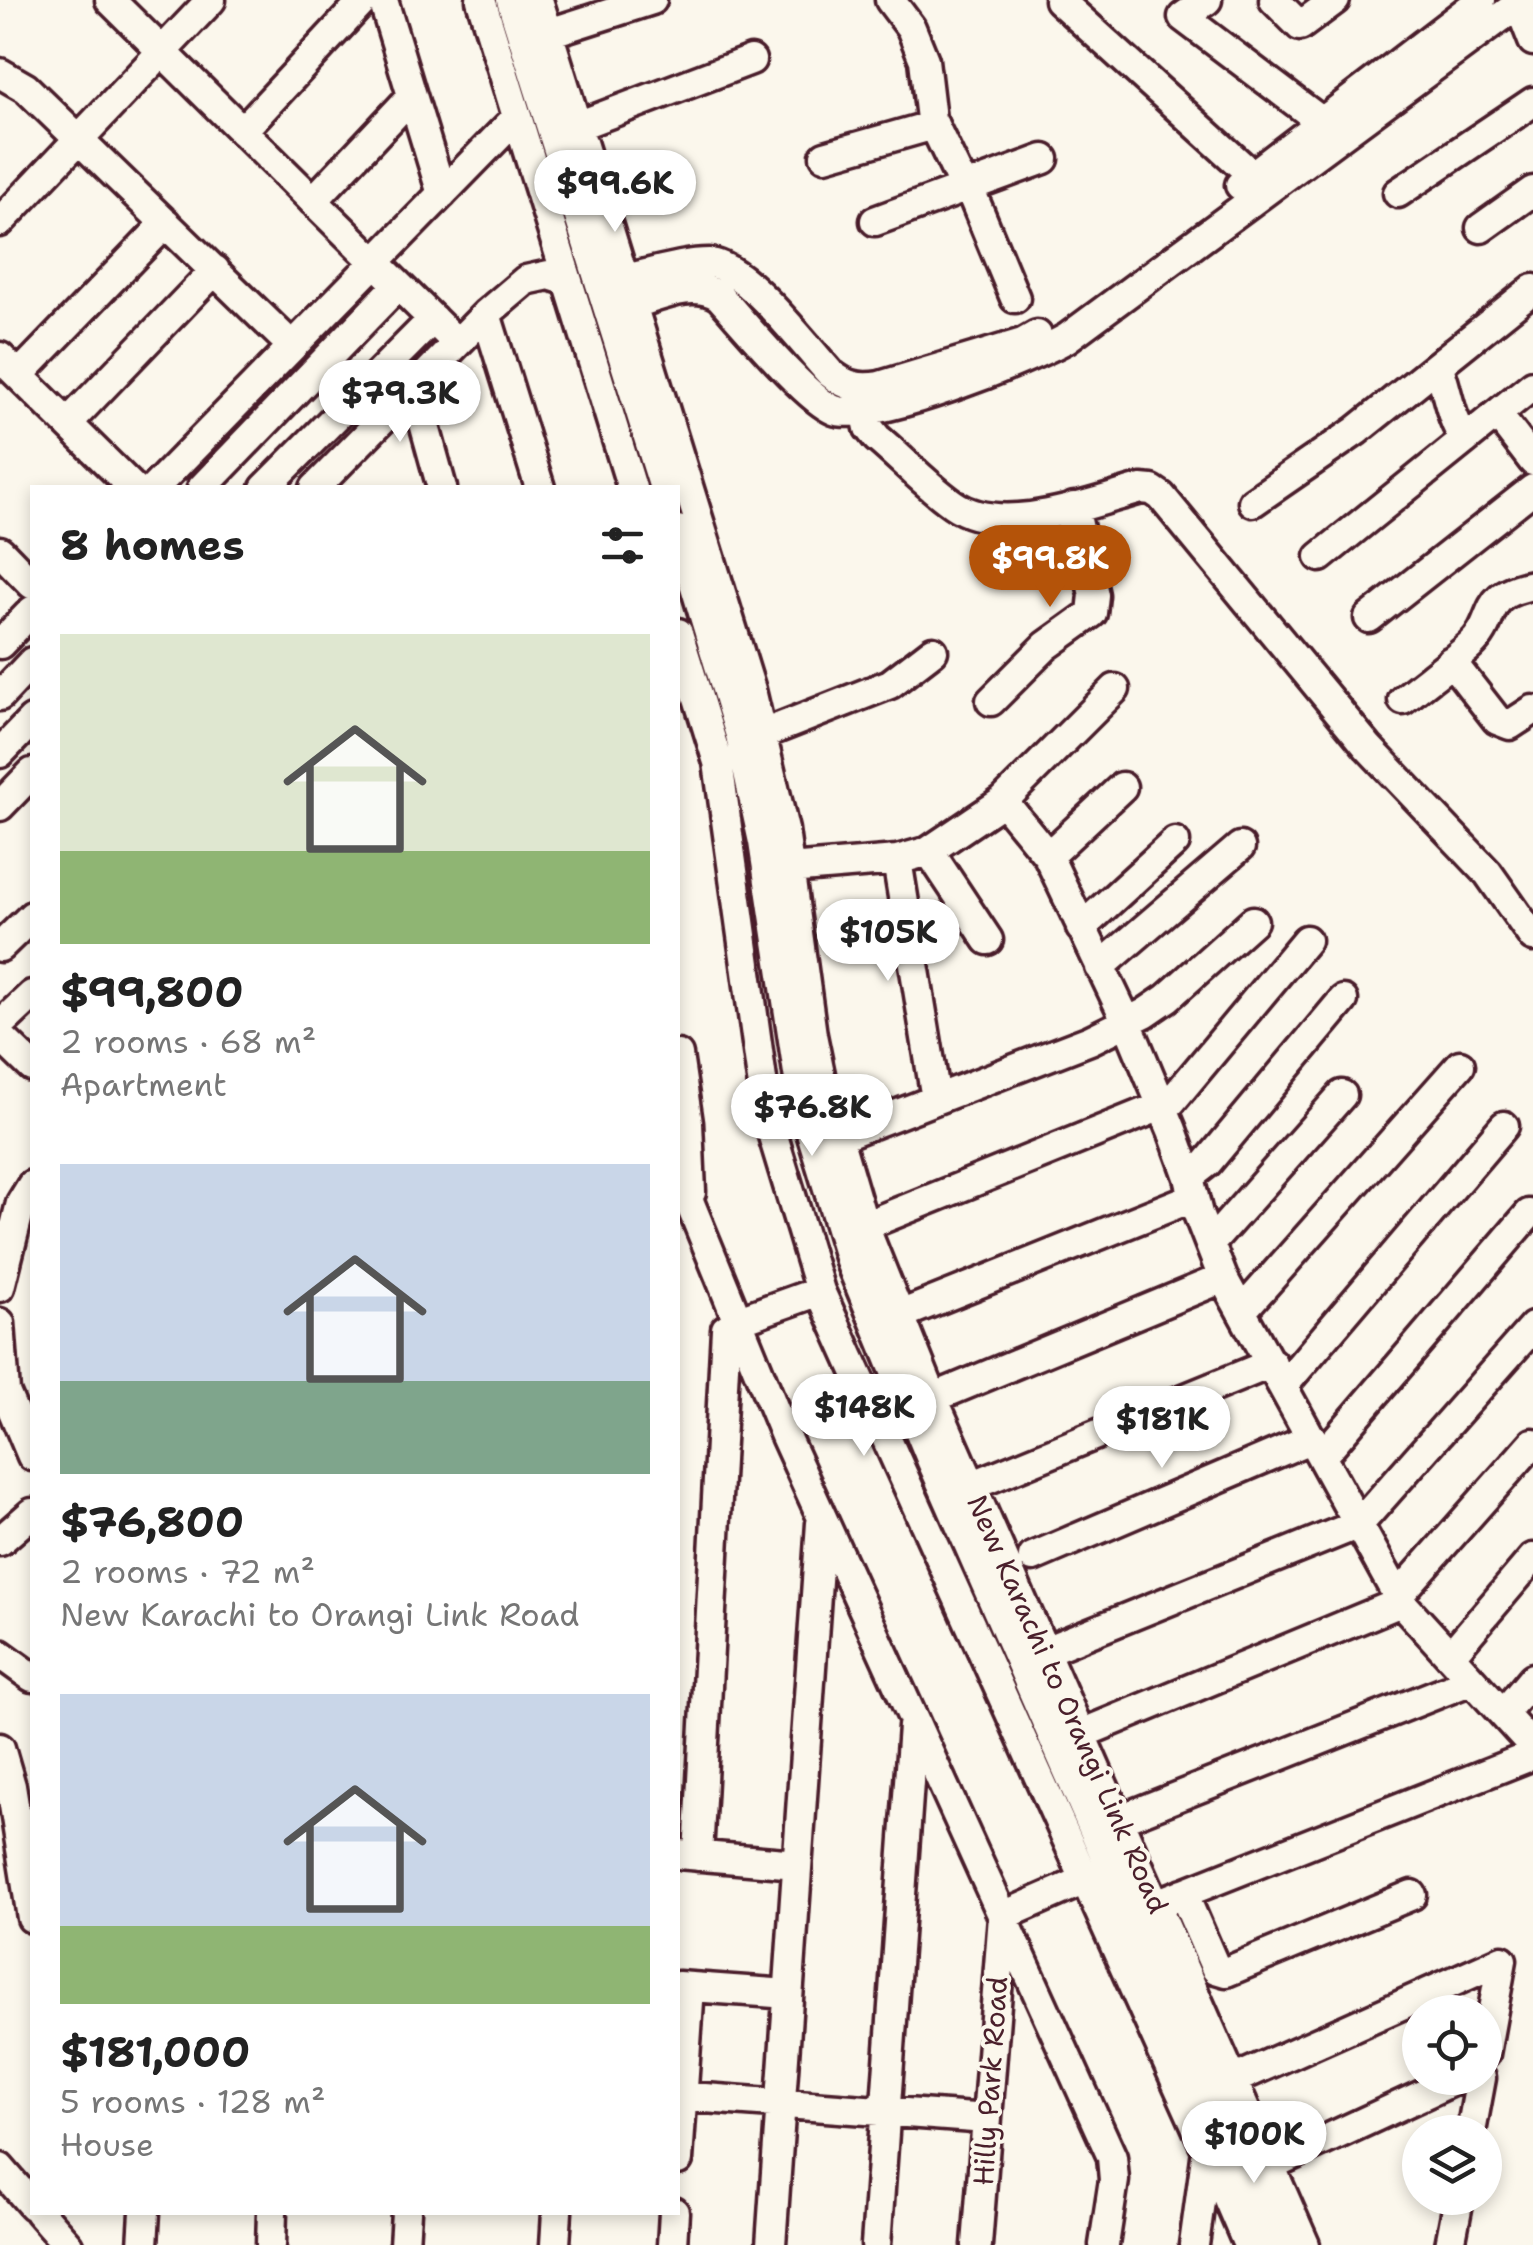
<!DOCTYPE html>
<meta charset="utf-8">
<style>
:root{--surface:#fff;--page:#f2f2f2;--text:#222;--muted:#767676;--accent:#b45309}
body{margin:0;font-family:"Shantell Sans",sans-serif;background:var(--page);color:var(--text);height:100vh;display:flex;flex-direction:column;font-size:38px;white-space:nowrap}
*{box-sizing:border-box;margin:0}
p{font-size:32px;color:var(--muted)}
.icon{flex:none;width:55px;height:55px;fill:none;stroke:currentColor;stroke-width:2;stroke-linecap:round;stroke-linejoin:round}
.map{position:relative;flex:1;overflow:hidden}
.sheet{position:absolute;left:30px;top:485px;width:650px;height:1730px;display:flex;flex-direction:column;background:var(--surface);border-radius:0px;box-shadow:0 5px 15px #0003}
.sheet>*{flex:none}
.controls{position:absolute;left:1402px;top:1995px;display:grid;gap:20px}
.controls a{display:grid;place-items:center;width:100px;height:100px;border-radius:50%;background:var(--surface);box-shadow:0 5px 15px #0003;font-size:50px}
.price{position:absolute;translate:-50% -85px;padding:0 22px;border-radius:35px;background:#fff;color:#222;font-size:32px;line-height:65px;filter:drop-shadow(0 2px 5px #0008)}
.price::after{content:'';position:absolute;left:50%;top:60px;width:30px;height:22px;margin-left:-15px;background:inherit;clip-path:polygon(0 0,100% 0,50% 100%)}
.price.active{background:var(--accent);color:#fff}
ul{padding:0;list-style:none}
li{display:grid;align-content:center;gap:20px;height:530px;padding:0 30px}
li span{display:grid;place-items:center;height:310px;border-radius:0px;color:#555}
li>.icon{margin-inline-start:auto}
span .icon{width:180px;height:180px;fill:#fffc;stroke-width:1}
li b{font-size:42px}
h2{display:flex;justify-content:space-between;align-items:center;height:120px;padding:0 30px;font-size:42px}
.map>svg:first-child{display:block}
</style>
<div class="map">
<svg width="1533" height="2245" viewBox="0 0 1533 2245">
<rect width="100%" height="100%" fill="#fbf7ec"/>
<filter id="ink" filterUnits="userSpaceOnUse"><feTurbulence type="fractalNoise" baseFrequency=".01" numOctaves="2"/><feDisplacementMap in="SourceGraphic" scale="20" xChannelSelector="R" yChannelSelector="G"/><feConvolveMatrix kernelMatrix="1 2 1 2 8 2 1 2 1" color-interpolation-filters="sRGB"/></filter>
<g filter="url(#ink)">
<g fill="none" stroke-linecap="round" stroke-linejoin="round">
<!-- minor casing -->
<g stroke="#4a1f2b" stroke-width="35">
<path id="minor" d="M110,0L457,343
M383,0L442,194
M481,0L632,488
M511,0L664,488
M538,0L751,690L784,830L812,1035L822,1084L864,1226L933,1398L1305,2245
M890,0L911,28L924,60L931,119L957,173L971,192L1015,298
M1059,0L1253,176
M1207,0L1183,17L1322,122
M1274,0L1300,26L1335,0
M1517,0L1533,41
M549,33L652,0
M0,73L26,88L292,346
M577,126L751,60
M242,131L364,0
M825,156L934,125
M1240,185L1481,0
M1398,193L1533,102
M313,201L412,96
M875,221L1044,159
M0,222L211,0
M1481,228L1533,191
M623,279C650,274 682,263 709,263C744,264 806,347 830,373C847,387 859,389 880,386L1023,343L1037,335
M631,305C659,297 692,279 719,296C742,321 807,400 834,410C871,424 1030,359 1067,338L1524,0
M486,314L540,488
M0,357L133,488
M1438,365C1448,391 1449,416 1465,440
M19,375L166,223
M414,387L442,488
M862,395L869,428L877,438C902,459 926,485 953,504C1001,538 1090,503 1141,489L1152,490L1161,496L1368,747L1488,873L1533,937
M1497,414L1533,461
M68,423L215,270
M154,488L517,117
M202,488L398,285
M265,488L433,319
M315,488L486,314L526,280L549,275L568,281
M1253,502L1356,431L1533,289
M678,530L740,735L763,842L803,1106L851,1264L931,1459L1276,2245
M0,551L32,584
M1320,557L1533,385
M1369,618L1533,489
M678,633L718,762L767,1116L820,1291L1207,2150L1194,2245
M0,644L32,611
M1451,661L1497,720L1510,725L1533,710
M0,696L32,662
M1403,700C1425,682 1449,665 1470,646C1500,618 1478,595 1533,585
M991,701L1046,646L1092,613L1094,595L1074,507
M763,734L890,684L933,651
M0,753L32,720
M1003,801L1048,856L1127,1022L1172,1130L1189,1177L1198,1214L1223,1278L1401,1602L1533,1747
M0,806L32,773
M929,851L988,940
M1048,856L1122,787
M897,860L936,1099
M789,869L897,860L929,851L1003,801L1115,689
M1081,928L1175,842
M0,947L32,916
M1100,967L1240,847
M0,1025L32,995
M0,1036L32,1067
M678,1055L688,1123L691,1192
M836,1138L1090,1040L1145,1013L1167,998L1253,921
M678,1174L785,1436L1112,2157L1114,2180L1104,2245
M1189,1177L1207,1163L1343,1000
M864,1226L1171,1102L1306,940
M1210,1244L1342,1095
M0,1287L21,1203L32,1185
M1242,1311L1460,1065
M900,1315L1194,1197
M0,1323L5,1392L32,1456
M1284,1385L1504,1126
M933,1398L1223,1278
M1322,1456L1529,1214
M971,1486L1272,1363
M0,1541L32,1513
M1033,1557L1312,1438
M1398,1596L1533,1443
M1045,1651L1359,1524L1533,1327
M0,1654L32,1677
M1450,1656L1533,1558
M1503,1714L1533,1678
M1081,1734L1401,1602
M0,1748L11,1786L32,1918
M1118,1820L1472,1680
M678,1854L797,1864
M698,1856L726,1329L739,1320L820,1291
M1183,1893L1216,1969L1226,1972L1412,1895
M1156,1904L1533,1755
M678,1986L788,1994
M1485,2054L1502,1960
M1233,2080L1502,1960
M678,2096L987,2119
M1471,2132L1481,2078
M1207,2150L1248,2245
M678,2160L690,1987
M1271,2165L1459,2078
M0,2168L32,2205
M39,2212L68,2245
M143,2245L145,2212
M271,2245L272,2212
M404,2245L406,2212
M555,2245L557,2212
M672,2245L674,2212
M771,2245L821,1523
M876,2245L913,1726
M977,2245L1003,1916L1085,1880
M1450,2245L1459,2198"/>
</g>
<!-- minor -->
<use href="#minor" stroke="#fbf7ec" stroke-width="28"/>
</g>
</g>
<g text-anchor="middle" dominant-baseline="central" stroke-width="8" stroke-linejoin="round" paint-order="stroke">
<!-- street labels -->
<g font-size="28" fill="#4a1f2b" stroke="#fbf7ec">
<text transform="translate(1068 1704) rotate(66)">New Karachi to Orangi Link Road</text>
<text transform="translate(990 2081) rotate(-86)">Hilly Park Road</text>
</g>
</g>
</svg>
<div class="controls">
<a><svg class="icon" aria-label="locate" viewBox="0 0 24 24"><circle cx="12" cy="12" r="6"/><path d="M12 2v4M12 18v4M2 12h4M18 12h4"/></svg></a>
<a><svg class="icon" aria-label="layers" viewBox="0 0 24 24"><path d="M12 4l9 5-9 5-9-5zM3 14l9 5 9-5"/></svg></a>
</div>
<b class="price" style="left:615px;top:235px">$99.6K</b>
<b class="price" style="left:400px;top:445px">$79.3K</b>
<b class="price active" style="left:1050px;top:610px">$99.8K</b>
<b class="price" style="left:888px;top:984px">$105K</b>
<b class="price" style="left:812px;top:1159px">$76.8K</b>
<b class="price" style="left:864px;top:1459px">$148K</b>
<b class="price" style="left:1162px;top:1471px">$181K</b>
<b class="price" style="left:1254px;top:2186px">$100K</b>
<section class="sheet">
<h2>8 homes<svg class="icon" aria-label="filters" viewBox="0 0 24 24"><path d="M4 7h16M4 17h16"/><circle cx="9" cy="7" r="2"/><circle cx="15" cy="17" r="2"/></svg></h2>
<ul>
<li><span style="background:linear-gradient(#dfe7d0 70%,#8fb573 0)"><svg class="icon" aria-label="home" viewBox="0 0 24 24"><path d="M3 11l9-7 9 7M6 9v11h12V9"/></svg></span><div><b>$99,800</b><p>2 rooms · 68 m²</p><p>Apartment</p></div></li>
<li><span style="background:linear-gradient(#c9d6e8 70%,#7fa58c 0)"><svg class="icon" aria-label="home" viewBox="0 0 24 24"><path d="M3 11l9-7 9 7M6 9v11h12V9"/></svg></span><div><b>$76,800</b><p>2 rooms · 72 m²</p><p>New Karachi to Orangi Link Road</p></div></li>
<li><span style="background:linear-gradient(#c9d6e8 75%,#8fb573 0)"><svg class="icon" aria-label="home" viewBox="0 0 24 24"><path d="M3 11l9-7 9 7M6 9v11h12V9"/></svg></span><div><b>$181,000</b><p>5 rooms · 128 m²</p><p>House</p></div></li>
</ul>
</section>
</div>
